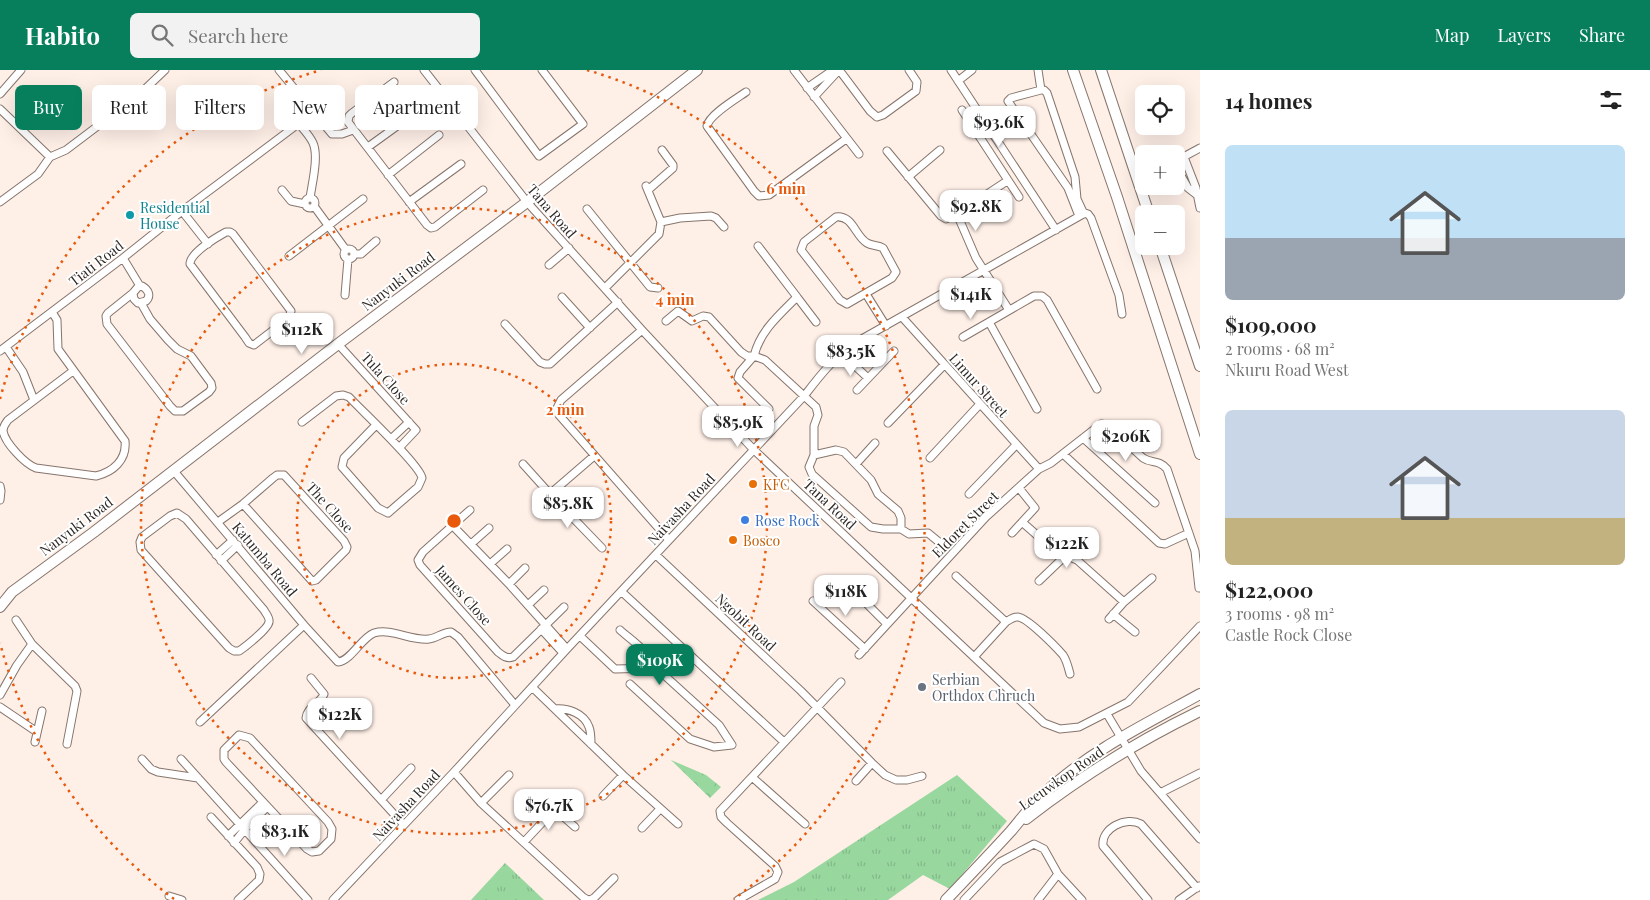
<!DOCTYPE html>
<meta charset="utf-8">
<style>
:root{--surface:#fff;--page:#f2f2f2;--text:#222;--muted:#767676;--accent:#077f5d}
body{margin:0;font-family:"Playfair Display",serif;background:var(--page);color:var(--text);height:100vh;display:flex;flex-direction:column;font-size:19px;white-space:nowrap}
*{box-sizing:border-box;margin:0}
p{font-size:16px;color:var(--muted)}
.icon{flex:none;width:28px;height:28px;fill:none;stroke:currentColor;stroke-width:2;stroke-linecap:round;stroke-linejoin:round}
.map{position:relative;flex:1;overflow:hidden}
.panel{display:flex;flex-direction:column;background:var(--surface);width:450px}
.panel>*{flex:none}
.banner{position:absolute;left:15px;top:15px;width:475px;height:45px;display:flex;gap:10px}
.controls{position:absolute;left:1135px;top:15px;display:grid;gap:10px}
.controls a{display:grid;place-items:center;width:50px;height:50px;border-radius:8px;background:var(--surface);box-shadow:0 5px 20px #0002;font-size:25px}
.price{position:absolute;translate:-50% -42px;padding:0 11px;border-radius:10px;background:#fff;color:#222;font-size:16px;line-height:32px;filter:drop-shadow(0 1px 2px #0008)}
.price::after{content:'';position:absolute;left:50%;top:30px;width:15px;height:11px;margin-left:-8px;background:inherit;clip-path:polygon(0 0,100% 0,50% 100%)}
.price.selected{background:var(--accent);color:#fff}
ul{padding:0;list-style:none}
li{display:grid;align-content:center;gap:10px;height:265px;padding:0 25px}
li span{display:grid;place-items:center;height:155px;border-radius:8px;color:#555}
li>.icon{margin-inline-start:auto}
span .icon{width:90px;height:90px;fill:#fffc;stroke-width:1}
li b{font-size:21px}
h2{display:flex;justify-content:space-between;align-items:center;height:60px;padding:0 25px;font-size:21px}
.chip{padding:0 18px;border-radius:8px;background:var(--surface);box-shadow:0 5px 20px #0002;font-size:18px;line-height:45px}
.chip.selected{background:var(--accent);color:#fff}
header{display:flex;align-items:center;gap:30px;box-sizing:border-box;height:70px;padding:0 25px;background:var(--accent);color:#fff}
header strong{font-size:24px}
nav{display:flex;gap:28px;margin-inline-start:auto;font-size:18px}
.search{width:350px;height:45px;background:var(--page);display:flex;align-items:center;gap:12px;box-sizing:border-box;padding:0 18px;border-radius:8px;color:var(--muted);font-size:19px}
main{display:flex;flex:1;min-height:0}
.map>svg:first-child{display:block}
</style>
<header>
<strong>Habito</strong>
<div class="search"><svg class="icon" aria-label="search" viewBox="0 0 24 24"><circle cx="10" cy="10" r="6"/><path d="M15 15l6 6"/></svg>Search here</div>
<nav><a>Map</a><a>Layers</a><a>Share</a></nav>
</header>
<main>
<div class="map">
<svg width="1200" height="830" viewBox="0 0 1200 830">
<defs>
<pattern id="grass-tufts" width="24" height="20" patternUnits="userSpaceOnUse" patternTransform="scale(1.25)"><rect width="24" height="20" fill="#98d89f"/><path d="M3 7l-1-3M5 7V3M7 7l1-3M15 17l-1-3M17 17v-4M19 17l1-3" fill="none" stroke="#83b989"/></pattern>
<pattern id="park-crowns" width="20" height="18" patternUnits="userSpaceOnUse" patternTransform="scale(1.25)"><rect width="20" height="18" fill="#98d89f"/><path d="M2 6a3 3 0 1 1 6 0M12 15a3 3 0 1 1 6 0" fill="none" stroke="#83b989"/></pattern>
</defs>
<rect width="100%" height="100%" fill="#feefe7"/>
<!-- grass -->
<path fill="url(#grass-tufts)" d="M957,705L1007,751L950,819L923,805L888,830H758L794,812Z
M505,793L544,830H471Z"/>
<!-- park -->
<path fill="url(#park-crowns)" d="M671,690L706,705L721,717L710,728Z"/>
<g fill="none" stroke-linecap="round" stroke-linejoin="round">
<!-- street casing -->
<g stroke="#86756c" stroke-width="9">
<path id="street" d="M424,0L527,132L642,260L753,379L1044,653L1060,659L1079,657L1128,632L1200,556
M475,0L539,86L583,54L542,0
M794,0L859,84
M951,0L1056,160
M1038,0L1041,20
M840,1L870,41L877,47L883,45L916,21L917,12L909,0
M958,11L972,0
M394,12L352,43L349,46L348,52L427,155L431,158L435,157L483,120
M807,18L833,0
M746,22C736,29 709,45 707,56L754,121L759,126L769,125L846,69
M0,24L21,0
M814,27L839,0
M0,39L50,87
M312,40L332,64H342L353,60
M962,40L1019,127
M299,54C304,60 310,66 313,73C319,86 312,114 310,128
M368,77L422,38
M887,81L941,146L946,149L957,144L1007,111
M1184,87L1196,118L1200,138
M1176,91L1200,78
M1176,97L1188,118L1197,125
M388,105L439,65
M908,107L940,80
M282,120L291,131L305,134
M648,120L673,98V95L662,80
M305 133a5 5 0 1 1 10 0a5 5 0 1 1-10 0Z
M0,132L38,104L50,87L66,80L107,49L144,20L165,0
M409,132L461,94
M314,136L346,180
M587,139L650,217L658,218
M182,141L208,174
M957,144L976,188L1009,240
M1079,146L1068,118L1010,34L1008,31L1011,28L1041,20H1044L1047,23L1075,107L1077,129L1084,144
M836,147C853,145 855,166 867,173C872,176 878,175 883,178L896,202L892,208L847,234L840,230L801,180L804,172Z
M661,152L680,148L711,146L716,148L724,157
M226,162H230L233,164L291,241L289,248L254,275L249,273L245,267L190,194C190,183 217,167 226,162Z
M344 184a5 5 0 1 1 10 0a5 5 0 1 1-10 0Z
M354,184H361L376,171
M289,186L363,129
M123,188L140,216
M549,195L569,178
M605,218L659,164L661,152L646,116
M133,223L134,229L138,233L146,231C151,226 149,220 142,216L138,217L133,223L108,243L106,246L107,254L170,336L175,341H183L209,322L212,318L211,313L191,286L177,279L168,270L150,249L141,233
M866,224L886,256
M345,225L348,189
M562,227L590,258
M797,227L816,252
M52,242L57,250L58,279L125,371C127,390 113,402 96,406L36,398C25,394 5,373 3,361C3,356 5,354 8,350L73,301
M902,247L1039,399
M666,251L678,241L692,251L703,246L709,247L741,282L747,286H754C760,261 779,245 797,227L758,176
M505,254L540,292L545,294H550L618,232
M642,260L561,330L557,338L559,345L669,470
M963,267L989,252
M338,274L416,360L399,378
M6,277L23,302L34,330
M0,281L123,188L182,141L306,48L312,40L279,0
M841,283L868,308
M857,320L894,281
M769,339L738,308L740,302L754,286L765,290L816,337L818,345L814,356V385L809,397L812,404L871,457L883,459H901
M1037,339L989,252L1034,226H1042L1047,230L1097,319
M302,352L336,326L343,325L349,327C361,340 420,395 422,408L418,417L388,443L378,438L342,397L344,388L376,355
M888,353L944,295
M1083,368L1155,433
M391,369L409,352
M1063,384L1159,473L1165,474L1189,463
M814,385L836,380L844,382L871,410L878,424L898,441L901,448V459L909,464L928,463L945,477
M930,388L980,334
M523,394L550,424L602,478
M856,394L875,373
M173,400L304,555L338,592C351,591 361,568 374,563C392,558 411,571 429,569C437,568 443,562 451,562L458,567L515,635
M0,416L1,421L0,430
M550,424L594,386
M969,424L1016,375
M470,440L423,482L418,490L420,495L498,582C503,586 507,589 513,587L564,537
M177,443L186,449L264,540C266,544 270,548 269,552C268,559 245,577 239,581H234L229,578L141,480L140,472L142,467L170,446Z
M218,452L243,434L273,408L277,405H284L344,471L347,477L346,480L316,510L312,511L243,434
M1022,452L1063,488L1070,487L1077,490L1124,532
M452,455L509,514L567,579
M1012,463L1035,438L1019,418
M471,474L489,458
M216,485L233,470
M656,485L801,621L872,693L885,705L896,710H907L922,706
M221,491L238,475
M490,494L507,479
M956,506L1006,552
M1039,511L1063,488
M509,514L525,498
M622,522L784,672
M866,528L865,531L867,534L887,554
M813,531L865,579
M528,535L544,520
M1113,544L1135,562
M1109,549L1124,532L1152,508
M16,550L32,574
M541,559L563,583
M620,560C631,570 651,582 652,598
M580,566L615,599L653,598L663,604L719,655L732,675L714,677L690,669L630,614
M859,585L986,447L1039,399L1051,393L1101,354L1107,355L1143,388C1152,394 1158,389 1167,399L1195,481L1199,518
M975,586L1006,552C1009,550 1013,547 1017,547C1026,546 1056,577 1063,585C1067,591 1068,597 1070,604
M311,608L324,624C320,634 307,637 306,648L404,755
M532,617L623,705L678,754
M0,625L17,595L32,574L75,616L77,621L67,674
M0,637L37,662
M555,639C568,638 584,643 589,657C591,662 591,669 591,674
M1107,644L1141,701L1200,769
M200,652L304,555
M239,665L250,668L328,752L332,759L331,769L319,781L312,782L307,779L226,692L224,689V680Z
M35,672L42,641
M142,689L151,699L158,702L198,708
M181,689L308,830
M454,702L481,733L583,827L588,830
M752,707L805,754
M856,711L872,693
M1160,723L1200,703
M603,726L623,705
M381,730L411,698
M481,733L509,705
M211,747L257,797L260,804L259,810L238,830
M642,758L660,739
M228,766L263,732
M524,772L553,741L558,742L575,757
M234,773L245,759L267,737
M169,826L182,830
M333,830L454,702L567,579L805,325C821,304 836,285 860,270L1085,143L1088,144L1091,148L1119,225L1122,244
M590,830L594,828L614,808
M738,830L775,809L778,802L775,796L727,753L721,747L720,741L841,612
M964,830L1000,792L1034,774L1044,779L1058,804L1082,830
M1038,830L1058,804
M1148,830L1103,776C1101,758 1126,746 1141,754L1197,818
M1179,830L1199,816"/>
</g>
<!-- secondary casing -->
<g stroke="#86756c" stroke-width="12">
<path id="secondary" d="M1073,0L1117,127L1200,384
M1101,0L1149,144
M1160,176L1200,296
M0,537L12,522L94,462L338,274L527,132L697,0
M1026,749C1080,707 1138,671 1200,641
M946,830C968,807 990,784 1011,761C1022,748 1031,735 1044,724C1089,681 1146,654 1200,624"/>
</g>
<!-- street -->
<use href="#street" stroke="#fff" stroke-width="7"/>
<!-- secondary -->
<use href="#secondary" stroke="#fff" stroke-width="10"/>
</g>
<!-- distance rings -->
<g fill="none" stroke="#e8590c" stroke-width="2.5" stroke-dasharray="2.5 5">
<circle cx="454" cy="451" r="157"/>
<circle cx="454" cy="451" r="313"/>
<path d="M174 829A470 470 0 0 1 0 573M0 329A470 470 0 0 1 321 0M587 0A470 470 0 0 1 734 829"/>
</g>
<!-- markers -->
<circle fill="#0f9aa8" stroke="#fff" stroke-width="2" cx="130" cy="145" r="5"/>
<g fill="#e8710a" stroke="#fff" stroke-width="2">
<circle cx="753" cy="414" r="5"/>
<circle cx="733" cy="470" r="5"/>
</g>
<circle fill="#3f7fe0" stroke="#fff" stroke-width="2" cx="745" cy="450" r="5"/>
<circle fill="#6b7280" stroke="#fff" stroke-width="2" cx="922" cy="617" r="5"/>
<g text-anchor="middle" dominant-baseline="central" stroke-width="4" stroke-linejoin="round" paint-order="stroke">
<!-- culture labels -->
<g font-size="14" fill="#0d838f" stroke="#fff" text-anchor="start">
<text x="140" y="137">Residential<tspan x="140" dy="16">House</tspan></text>
</g>
<!-- street labels -->
<g font-size="14" fill="#302925" stroke="#fff">
<text transform="translate(552 141) rotate(49)">Tana Road</text>
<text transform="translate(96 193) rotate(-38)">Tiati Road</text>
<text transform="translate(398 211) rotate(-37)">Nanyuki Road</text>
<text transform="translate(386 308) rotate(48)">Tula Close</text>
<text transform="translate(979 315) rotate(48)">Limur Street</text>
<text transform="translate(830 434) rotate(43)">Tana Road</text>
<text transform="translate(330 437) rotate(48)">The Close</text>
<text transform="translate(681 439) rotate(-47)">Naivasha Road</text>
<text transform="translate(965 454) rotate(-45)">Eldoret Street</text>
<text transform="translate(76 456) rotate(-37)">Nanyuki Road</text>
<text transform="translate(265 489) rotate(50)">Katumba Road</text>
<text transform="translate(464 525) rotate(48)">James Close</text>
<text transform="translate(746 552) rotate(43)">Ngobit Road</text>
<text transform="translate(1061 708) rotate(-35)">Leeuwkop Road</text>
<text transform="translate(406 735) rotate(-47)">Naivasha Road</text>
</g>
<!-- food labels -->
<g font-size="14" fill="#c56008" stroke="#fff" text-anchor="start">
<text x="763" y="414">KFC</text>
<text x="743" y="470">Bosco</text>
</g>
<!-- shop labels -->
<g font-size="14" fill="#366cbe" stroke="#fff" text-anchor="start">
<text x="755" y="450">Rose Rock</text>
</g>
<!-- worship labels -->
<g font-size="14" fill="#5b616d" stroke="#fff" text-anchor="start">
<text x="932" y="609">Serbian<tspan x="932" dy="16">Orthdox Chruch</tspan></text>
</g>
</g>
<circle cx="454" cy="451" r="8" fill="#e8590c" stroke="#fff" stroke-width="2.5"/>
<g font-size="15" text-anchor="middle" font-weight="bold" fill="#e8590c" stroke="#fff" stroke-width="4" stroke-linejoin="round" paint-order="stroke">
<text x="786" y="124">6 min</text>
<text x="675" y="235">4 min</text>
<text x="565" y="345">2 min</text>
</g>
</svg>
<div class="controls">
<a><svg class="icon" aria-label="locate" viewBox="0 0 24 24"><circle cx="12" cy="12" r="6"/><path d="M12 2v4M12 18v4M2 12h4M18 12h4"/></svg></a>
<a>+</a>
<a>−</a>
</div>
<b class="price" style="left:999px;top:78px">$93.6K</b>
<b class="price" style="left:976px;top:162px">$92.8K</b>
<b class="price" style="left:971px;top:250px">$141K</b>
<b class="price" style="left:302px;top:285px">$112K</b>
<b class="price" style="left:851px;top:307px">$83.5K</b>
<b class="price" style="left:738px;top:378px">$85.9K</b>
<b class="price" style="left:1126px;top:392px">$206K</b>
<b class="price" style="left:568px;top:459px">$85.8K</b>
<b class="price" style="left:1067px;top:499px">$122K</b>
<b class="price" style="left:846px;top:547px">$118K</b>
<b class="price selected" style="left:660px;top:616px">$109K</b>
<b class="price" style="left:340px;top:670px">$122K</b>
<b class="price" style="left:549px;top:761px">$76.7K</b>
<b class="price" style="left:285px;top:787px">$83.1K</b>
<div class="banner">
<a class="chip selected">Buy</a>
<a class="chip">Rent</a>
<a class="chip">Filters</a>
<a class="chip">New</a>
<a class="chip">Apartment</a>
</div>
</div>
<section class="panel">
<h2>14 homes<svg class="icon" aria-label="filters" viewBox="0 0 24 24"><path d="M4 7h16M4 17h16"/><circle cx="9" cy="7" r="2"/><circle cx="15" cy="17" r="2"/></svg></h2>
<ul>
<li><span style="background:linear-gradient(#bfe0f5 60%,#9aa5b1 0)"><svg class="icon" aria-label="home" viewBox="0 0 24 24"><path d="M3 11l9-7 9 7M6 9v11h12V9"/></svg></span><div><b>$109,000</b><p>2 rooms · 68 m²</p><p>Nkuru Road West</p></div></li>
<li><span style="background:linear-gradient(#c9d6e8 70%,#c2b280 0)"><svg class="icon" aria-label="home" viewBox="0 0 24 24"><path d="M3 11l9-7 9 7M6 9v11h12V9"/></svg></span><div><b>$122,000</b><p>3 rooms · 98 m²</p><p>Castle Rock Close</p></div></li>
</ul>
</section>
</main>
